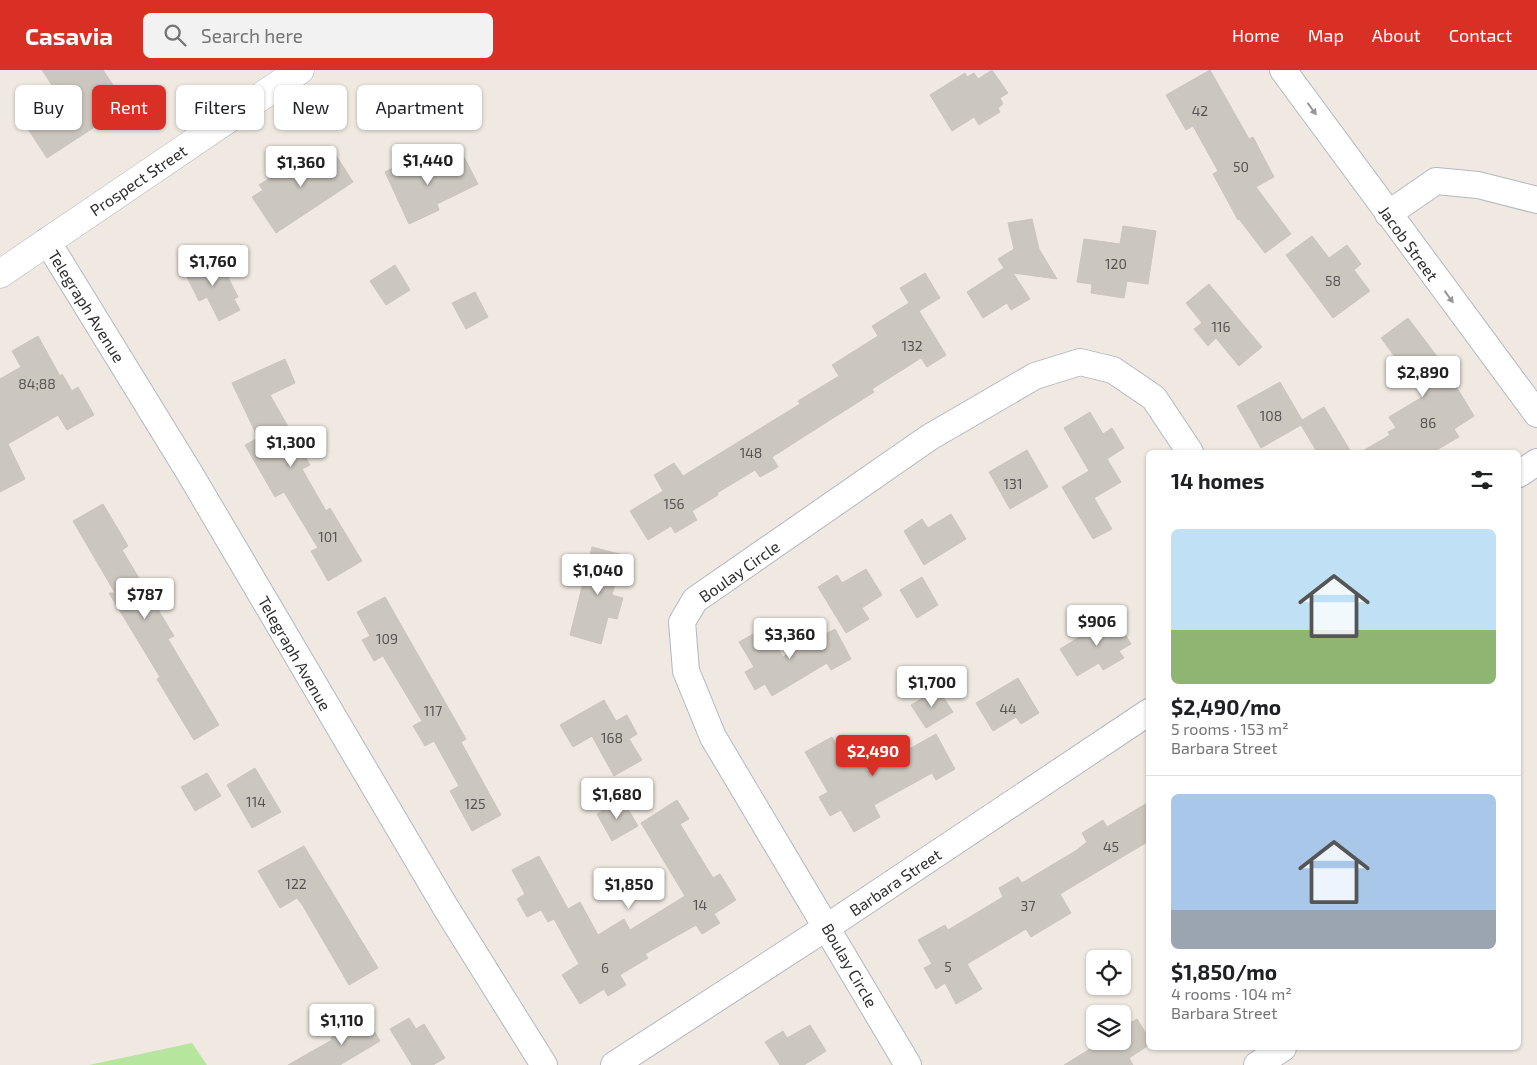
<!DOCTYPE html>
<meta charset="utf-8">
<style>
:root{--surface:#fff;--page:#f2f2f2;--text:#202124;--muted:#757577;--line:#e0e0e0;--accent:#d93025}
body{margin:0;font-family:"Exo 2",sans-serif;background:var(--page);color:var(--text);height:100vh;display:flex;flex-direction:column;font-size:19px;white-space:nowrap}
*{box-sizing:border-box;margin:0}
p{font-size:16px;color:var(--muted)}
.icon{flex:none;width:28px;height:28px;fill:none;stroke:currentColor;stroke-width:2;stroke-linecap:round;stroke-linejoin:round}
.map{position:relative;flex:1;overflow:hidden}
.side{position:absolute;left:1146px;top:380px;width:375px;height:600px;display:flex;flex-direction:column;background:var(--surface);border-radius:8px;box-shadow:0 1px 4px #0004}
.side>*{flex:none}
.guide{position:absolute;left:15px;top:15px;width:475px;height:45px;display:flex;gap:10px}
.controls{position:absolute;left:1086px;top:880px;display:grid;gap:10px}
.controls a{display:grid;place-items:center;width:45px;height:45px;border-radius:8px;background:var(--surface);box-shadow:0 1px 4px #0004;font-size:25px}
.price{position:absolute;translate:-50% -42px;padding:0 11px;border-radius:5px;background:#fff;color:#222;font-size:16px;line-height:32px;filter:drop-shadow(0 1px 2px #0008)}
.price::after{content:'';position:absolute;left:50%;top:30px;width:15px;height:11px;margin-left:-8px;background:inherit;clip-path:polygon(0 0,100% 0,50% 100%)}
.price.on{background:var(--accent);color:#fff}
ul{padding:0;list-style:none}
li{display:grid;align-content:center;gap:10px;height:265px;padding:0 25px}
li+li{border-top:1px solid var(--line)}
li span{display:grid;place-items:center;height:155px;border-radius:8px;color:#555}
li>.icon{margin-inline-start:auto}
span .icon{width:90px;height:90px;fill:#fffc;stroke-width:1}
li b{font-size:21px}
h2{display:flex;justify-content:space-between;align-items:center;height:60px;padding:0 25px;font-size:21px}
.chip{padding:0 18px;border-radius:8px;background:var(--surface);box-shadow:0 1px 4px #0004;font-size:18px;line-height:45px}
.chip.on{background:var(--accent);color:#fff}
header{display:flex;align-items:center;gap:30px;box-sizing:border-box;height:70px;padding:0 25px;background:var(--accent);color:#fff}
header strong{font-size:24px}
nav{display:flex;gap:28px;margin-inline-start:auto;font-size:18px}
.search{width:350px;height:45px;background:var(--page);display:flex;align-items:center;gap:12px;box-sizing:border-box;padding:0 18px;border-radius:8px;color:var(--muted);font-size:19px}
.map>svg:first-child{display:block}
</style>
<header>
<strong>Casavia</strong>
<div class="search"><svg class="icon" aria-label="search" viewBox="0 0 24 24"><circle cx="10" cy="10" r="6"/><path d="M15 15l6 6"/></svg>Search here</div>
<nav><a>Home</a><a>Map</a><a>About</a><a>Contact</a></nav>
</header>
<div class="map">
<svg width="1537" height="995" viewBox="0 0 1537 995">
<rect width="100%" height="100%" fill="#efe9e1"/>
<!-- green -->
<path fill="#b6e59e" d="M192,973L207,995H89Z"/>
<!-- building -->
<path fill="#cbc7bf" stroke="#cbc5ba" d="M42,0H103L127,36L47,88L26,56L63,32Z
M992,0L1008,23L1000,28L1003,34L998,38L1000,42L979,55L974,47L952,61L930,25L965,3L967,7L974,3L978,9Z
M1210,0L1249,69L1253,67L1274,107L1256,117L1291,164L1265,183L1239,149L1238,150L1213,104L1218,101L1193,56L1186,60L1166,25Z
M330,76L353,112L276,163L252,127L263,120L259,115L317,78L319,82Z
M464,87L478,114L437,134L439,140L409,154L385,102L413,88L418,99L424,96L428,105Z
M1032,149L1039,179L1057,209L1013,203L1030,229L1011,240L1007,233L983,248L967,222L1004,198L998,189L1014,179L1008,153Z
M1123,156L1156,161L1148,214L1127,211L1124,228L1091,223L1092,214L1077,212L1084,169L1120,174Z
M1312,166L1329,188L1347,175L1361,194L1354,200L1370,221L1333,248L1286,185Z
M210,186L215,196L221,193L238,227L234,229L240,240L219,251L207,227L199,231L183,199Z
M395,195L410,220L386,235L370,211Z
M925,203L940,228L919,241L946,285L927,297L921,288L872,319L874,322L772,387L778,397L760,407L755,400L717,423L718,425L692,441L697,450L675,463L671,456L648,470L630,441L663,421L654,405L674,393L683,406L800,334L798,331L839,306L832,295L878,266L872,256L909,233L900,218Z
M1209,214L1262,277L1239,296L1216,268L1208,276L1194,259L1202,253L1186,233Z
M475,222L488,247L466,259L452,233Z
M1408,248L1442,293L1474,346L1454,359L1459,367L1433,382H1361L1390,365L1388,362L1396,358L1389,347L1424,326L1381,268Z
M38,266L60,306L62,304L72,321L78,317L94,345L67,360L58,345L8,374L25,409L0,422V309L21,297L12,281Z
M285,289L295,313L270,325L310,395L302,399L326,441L330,438L362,491L328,511L311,481L318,478L284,422L275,427L245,375L258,368L232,313Z
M1280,312L1302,350L1324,337L1351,382H1317L1301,355L1261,378L1237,336Z
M1090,342L1103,364L1112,358L1124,378L1107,389L1121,412L1094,428L1112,459L1093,469L1062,417L1089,401L1064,358Z
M1027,380L1048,417L1010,439L989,402Z
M103,434L128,476L122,480L174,566L168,569L219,655L194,670L157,609L160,607L109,523H115L73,451Z
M951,444L966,469L924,495L904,461L922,449L928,458Z
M592,477L623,485L612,525L623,528L617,549L608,547L601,574L570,565Z
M866,499L882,525L862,538L869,549L846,563L818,517L837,505L842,513Z
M922,507L938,535L917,548L900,520Z
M385,527L466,669L461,672L501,745L472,761L450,721L459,716L434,671L425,676L413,656L422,651L383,586L374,591L362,570L370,566L357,542Z
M1114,546L1131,574L1119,581L1124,588L1103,600L1099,593L1077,606L1060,579Z
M766,557L783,587L835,559L851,589L831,600L827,593L772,626L765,614L755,620L745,602L754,597L739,572Z
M1018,608L1039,643L1021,654L1016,647L993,661L976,633Z
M938,619L953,642L926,658L911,635Z
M604,630L616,651L627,645L637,664L629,669L642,690L614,706L592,666L573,677L560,655Z
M936,664L955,699L936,710L932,703L874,735L880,747L854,762L841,740L830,746L819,727L828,722L805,682L832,667L844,689L857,682L868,702Z
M255,698L281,742L252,758L227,715Z
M207,703L221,726L195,741L181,717Z
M622,729L638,756L612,771L597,744Z
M677,730L689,749L680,754L713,808L720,804L736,830L714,844L720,853L702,864L696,855L645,884L648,888L620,905L626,915L608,926L604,919L580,934L562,905L579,894L554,849L548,852L541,840L527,847L517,829L525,824L512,800L539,786L568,839L580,832L598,865L624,849L630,860L685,826L641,753Z
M1149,732V771L1060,824L1071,843L1031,867L1026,859L967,894L982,919L956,934L945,913L936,919L924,898L932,894L918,870L945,855L948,860L1003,827L999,818L1018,807L1022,813L1077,780L1087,772L1082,763L1103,750L1107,757Z
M304,776L378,898L349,915L303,836L297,828L280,838L258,801Z
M366,947L380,971L340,995H288L332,970L331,968Z
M409,948L416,959L424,954L445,988L433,995H412L390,959Z
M1137,949L1149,968V975L1129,988L1133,995H1064L1103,971H1122V958Z
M810,955L826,981L804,995H780L765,972L783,961L787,968Z"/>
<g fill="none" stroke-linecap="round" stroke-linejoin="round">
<!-- street casing -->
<g stroke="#b4b7c1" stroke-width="28">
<path id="street" d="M1283,0L1537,344
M1388,144L1436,111L1478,115L1537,130
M47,171L189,402L446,838L544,995
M1519,404L1537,392
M614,995L827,857L1149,642
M908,995L713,667L686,601L682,552L695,530L930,367L1035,306L1080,292L1113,300L1154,328L1190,382
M1257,995L1283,978"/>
</g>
<!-- secondary casing -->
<g stroke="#b4b7c1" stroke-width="29">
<path id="secondary" d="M0,204L300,0"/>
</g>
<!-- street -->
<use href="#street" stroke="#fff" stroke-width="26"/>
<!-- secondary -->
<use href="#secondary" stroke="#fff" stroke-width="28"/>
</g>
<!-- one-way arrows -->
<defs><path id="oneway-solid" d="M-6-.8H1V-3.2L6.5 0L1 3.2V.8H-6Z" transform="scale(1.25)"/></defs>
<g fill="#969696">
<use href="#oneway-solid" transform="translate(1312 39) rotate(54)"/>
<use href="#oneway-solid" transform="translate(1449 227) rotate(54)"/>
</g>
<g text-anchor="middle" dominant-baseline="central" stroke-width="4.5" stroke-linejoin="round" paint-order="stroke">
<!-- number labels -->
<g font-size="14" fill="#555452">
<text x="1200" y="40">42</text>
<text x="1241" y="96">50</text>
<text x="1116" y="193">120</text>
<text x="1333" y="210">58</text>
<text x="1221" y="256">116</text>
<text x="912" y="275">132</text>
<text x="37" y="313">84;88</text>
<text x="1271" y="345">108</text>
<text x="1428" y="352">86</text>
<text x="751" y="382">148</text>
<text x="1013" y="413">131</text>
<text x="674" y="433">156</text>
<text x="328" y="466">101</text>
<text x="387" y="568">109</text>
<text x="1008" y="638">44</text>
<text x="433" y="640">117</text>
<text x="612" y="667">168</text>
<text x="256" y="731">114</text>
<text x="475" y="733">125</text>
<text x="1111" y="776">45</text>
<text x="296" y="813">122</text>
<text x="700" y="834">14</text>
<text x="1028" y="835">37</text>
<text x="948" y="896">5</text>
<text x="605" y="897">6</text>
</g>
<!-- street labels -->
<g font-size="16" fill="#2e2e2e" stroke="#fff">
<text transform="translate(138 110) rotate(-34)">Prospect Street</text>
<text transform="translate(1409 173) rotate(54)">Jacob Street</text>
<text transform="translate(87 236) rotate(58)">Telegraph Avenue</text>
<text transform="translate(739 501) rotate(-35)">Boulay Circle</text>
<text transform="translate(295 583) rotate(60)">Telegraph Avenue</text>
<text transform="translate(895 812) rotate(-34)">Barbara Street</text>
<text transform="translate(850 895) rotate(60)">Boulay Circle</text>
</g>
</g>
</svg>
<div class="controls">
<a><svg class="icon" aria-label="locate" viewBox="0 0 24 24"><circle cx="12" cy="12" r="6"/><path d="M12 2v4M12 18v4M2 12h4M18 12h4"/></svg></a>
<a><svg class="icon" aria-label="layers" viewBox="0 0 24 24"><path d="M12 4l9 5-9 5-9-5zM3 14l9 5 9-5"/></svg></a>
</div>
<b class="price" style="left:428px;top:116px">$1,440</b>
<b class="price" style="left:301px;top:118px">$1,360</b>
<b class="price" style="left:213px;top:217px">$1,760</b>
<b class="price" style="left:1423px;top:328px">$2,890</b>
<b class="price" style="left:291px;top:398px">$1,300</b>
<b class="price" style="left:598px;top:526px">$1,040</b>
<b class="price" style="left:145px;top:550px">$787</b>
<b class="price" style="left:1097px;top:577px">$906</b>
<b class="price" style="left:790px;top:590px">$3,360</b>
<b class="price" style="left:932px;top:638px">$1,700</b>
<b class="price on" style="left:873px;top:707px">$2,490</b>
<b class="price" style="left:617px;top:750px">$1,680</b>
<b class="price" style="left:629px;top:840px">$1,850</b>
<b class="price" style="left:342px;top:976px">$1,110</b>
<div class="guide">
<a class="chip">Buy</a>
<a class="chip on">Rent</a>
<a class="chip">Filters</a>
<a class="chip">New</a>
<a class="chip">Apartment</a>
</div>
<section class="side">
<h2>14 homes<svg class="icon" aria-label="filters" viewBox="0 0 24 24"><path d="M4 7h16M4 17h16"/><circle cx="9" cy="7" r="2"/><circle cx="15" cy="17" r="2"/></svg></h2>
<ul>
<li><span style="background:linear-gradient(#bfe0f5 65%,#8fb573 0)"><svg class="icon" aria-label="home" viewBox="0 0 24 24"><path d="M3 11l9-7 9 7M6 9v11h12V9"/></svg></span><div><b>$2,490/mo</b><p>5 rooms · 153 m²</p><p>Barbara Street</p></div></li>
<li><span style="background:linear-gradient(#a9c7e8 75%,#9aa5b1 0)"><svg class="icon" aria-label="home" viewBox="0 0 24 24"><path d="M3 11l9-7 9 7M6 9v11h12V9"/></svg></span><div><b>$1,850/mo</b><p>4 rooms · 104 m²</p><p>Barbara Street</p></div></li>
</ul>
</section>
</div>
